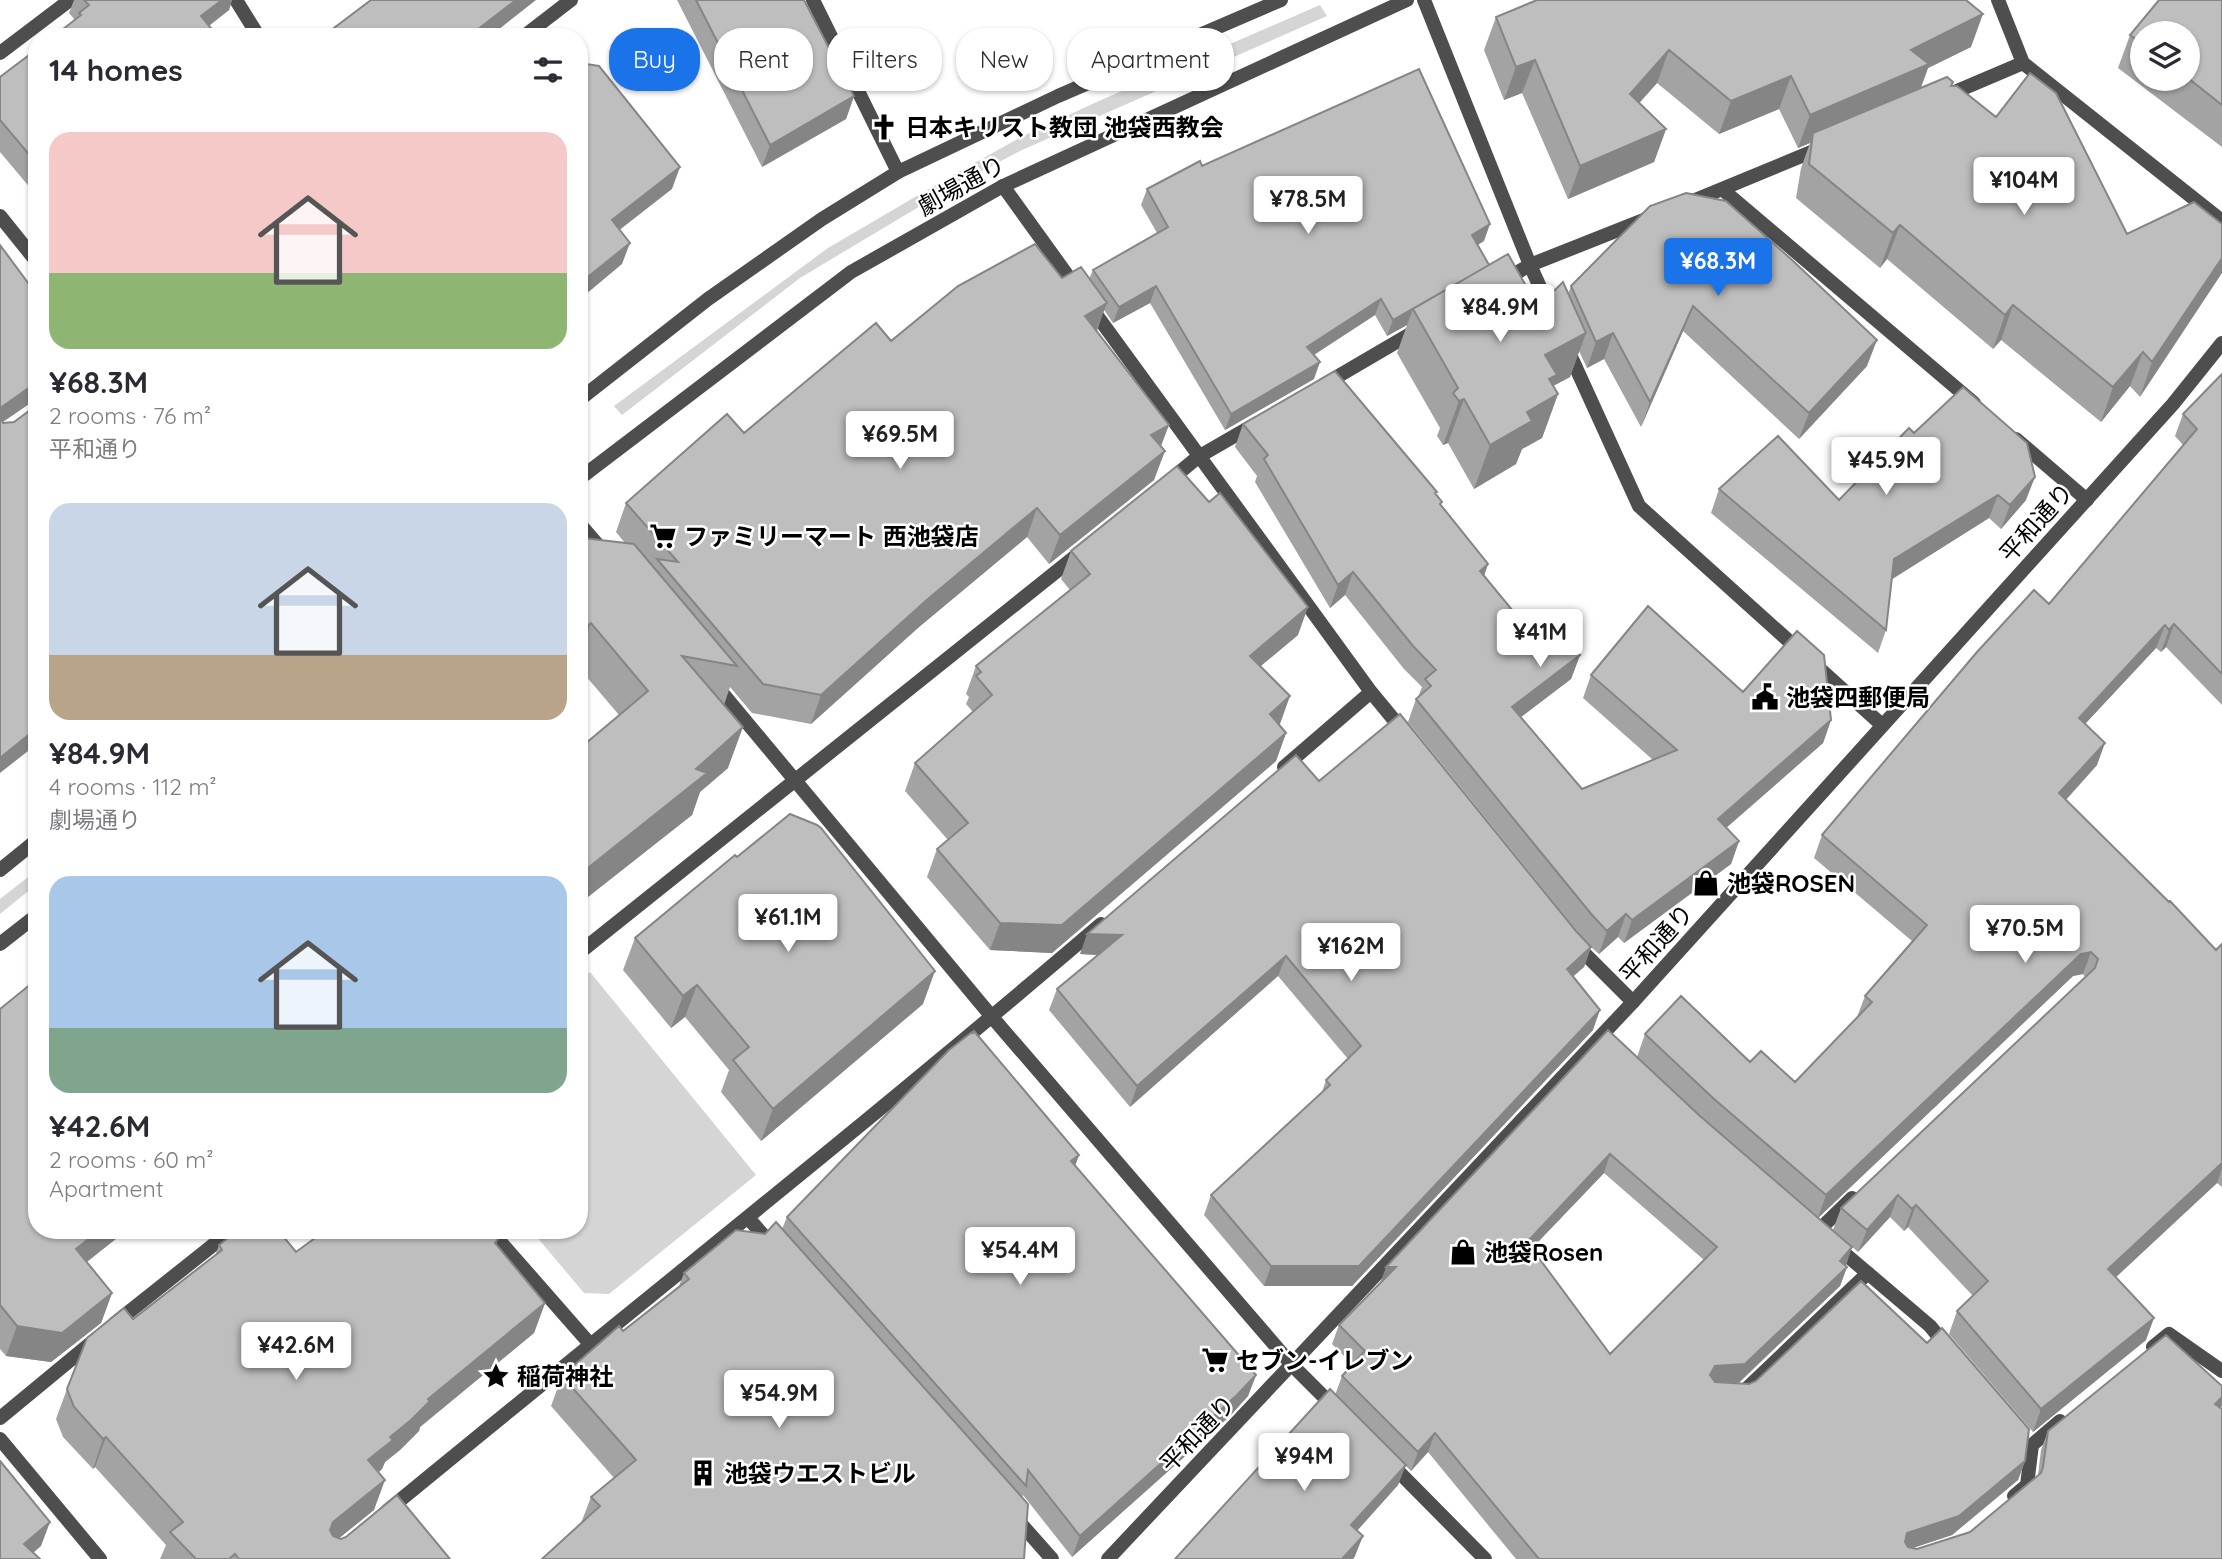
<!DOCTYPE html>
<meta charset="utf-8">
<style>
:root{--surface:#fff;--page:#f2f2f3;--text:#2b2b33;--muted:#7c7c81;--accent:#1a73e8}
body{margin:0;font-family:Quicksand,"Noto Sans JP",sans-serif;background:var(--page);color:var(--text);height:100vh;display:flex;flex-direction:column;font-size:26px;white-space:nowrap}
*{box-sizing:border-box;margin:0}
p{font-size:23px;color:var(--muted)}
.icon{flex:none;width:38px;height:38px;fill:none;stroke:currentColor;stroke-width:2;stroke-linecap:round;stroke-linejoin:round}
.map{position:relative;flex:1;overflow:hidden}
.side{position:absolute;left:28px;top:28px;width:560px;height:1211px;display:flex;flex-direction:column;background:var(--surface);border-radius:28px;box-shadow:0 2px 5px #0004}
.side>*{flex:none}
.guide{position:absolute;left:609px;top:28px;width:665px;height:63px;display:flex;gap:14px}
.tools{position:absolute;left:2130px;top:21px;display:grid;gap:14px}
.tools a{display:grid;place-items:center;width:70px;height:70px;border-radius:50%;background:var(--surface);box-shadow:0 2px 5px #0004;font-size:35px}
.price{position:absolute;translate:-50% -60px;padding:0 16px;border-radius:7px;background:#fff;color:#222;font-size:23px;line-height:46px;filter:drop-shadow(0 2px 4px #0008)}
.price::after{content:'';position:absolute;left:50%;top:42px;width:21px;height:16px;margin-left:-10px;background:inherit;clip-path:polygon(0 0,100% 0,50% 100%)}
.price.current{background:var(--accent);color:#fff}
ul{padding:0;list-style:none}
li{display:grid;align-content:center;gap:14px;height:371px;padding:0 21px}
li span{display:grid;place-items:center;height:217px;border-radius:21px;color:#555}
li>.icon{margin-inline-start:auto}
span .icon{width:126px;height:126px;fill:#fffc;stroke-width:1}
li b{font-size:30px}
h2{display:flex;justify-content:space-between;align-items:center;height:84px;padding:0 21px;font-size:30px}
.chip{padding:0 24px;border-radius:28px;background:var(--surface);box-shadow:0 2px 5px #0004;font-size:24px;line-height:63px}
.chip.current{background:var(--accent);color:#fff}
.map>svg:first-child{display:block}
</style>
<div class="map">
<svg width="2222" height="1559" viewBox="0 0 2222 1559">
<rect width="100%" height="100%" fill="#fff"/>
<!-- green -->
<path fill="#d5d5d5" d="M1320,5L1327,16L1022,150L952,187L800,278L622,415L614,406L828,248L944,180L1021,137L1101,100Z
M37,870V884L0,914V899Z
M590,972L756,1175L609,1294L584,1293L531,1230H579V981Z"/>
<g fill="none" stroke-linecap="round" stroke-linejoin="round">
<!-- service -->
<path stroke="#4e4e4e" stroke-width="14" d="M1818,1231L1852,1198
M1837,1247L1930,1326L1948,1348
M1742,1393L1868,1273"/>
<!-- minor -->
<path stroke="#4e4e4e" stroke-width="14" d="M236,0L259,37
M813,0L898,172
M1424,0L1530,265L1553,316
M1998,0L2023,63L2222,221
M523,37L571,0
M0,53L70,0
M1943,97L2023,63
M1003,186L1078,290
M1723,190L1974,403
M1688,203L1821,148
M0,216L37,262
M1504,280L1530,265L1646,219
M1090,306L1371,692L1404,732
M1567,348L1639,506L1882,725
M1323,385L1417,330
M2016,439L2087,500
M1169,481L1198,457L1257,423
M579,523L604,552
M714,683L992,1017L1292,1365L1336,1409
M1284,767L1371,692
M1575,944L1633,1002
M579,953L1082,551
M748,1218L774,1247
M490,1230L590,1344
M115,1323L232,1230
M2153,1347L2169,1334L2222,1371
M0,1418L97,1338
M0,1439L100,1559
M1390,1463L1485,1559
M2014,1496L2027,1485L2032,1445L2060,1421
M387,1511C625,1315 867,1124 1101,924
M1014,1516L1052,1559"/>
<!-- tertiary -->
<path stroke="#4e4e4e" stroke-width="14" d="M579,400L708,299L822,219L898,172L1058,96L1281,0
M579,479L851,272L1003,186L1407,0
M0,870L37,840
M0,944L37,915
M1108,1559L1633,1002L2173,404L2222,343"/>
</g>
<!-- wall -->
<path fill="#a3a3a3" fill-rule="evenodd" d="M74,0H232L229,10L209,25L75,20L69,13Z
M677,0H804L854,96L846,119L762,167Z
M2222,0V147L2118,68L2130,35ZM2142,33L2188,79H2142Z
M1496,17L1971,47L1928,68L1921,88L1951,86L2127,234L2222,224L2140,397L2130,386L2101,422L2001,340L1993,349L1887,259L1880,268L1796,198L1801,168L1810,143L1798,148L1779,109L1719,134L1657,83L1639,103L1666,129L1654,162L1568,199L1522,93L1504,100L1484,50Z
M37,49V196L0,152V77Z
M1202,166L1484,241L1478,245L1489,265L1538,307L1568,294L1571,286L1650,206L1867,366L1799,439L1683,331L1641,427L1604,359L1587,368L1579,351L1570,377L1553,386L1558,394L1542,438L1522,449L1516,464L1474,489L1448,443L1443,445L1437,436L1440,428L1397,353L1407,325L1387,336L1375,315L1314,355V379L1225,430L1150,303L1113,323L1104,310L1097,331L1161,446L1154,480L1049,564L1027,537L919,627L811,724L752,713L730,687L724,705L728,768L700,792L692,815L579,904V749L619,715L579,668V541L625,543L616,532L626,503L744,433L891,341L1062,278L1089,279L1093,270L1157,233L1141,205L1147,189Z
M2222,374V705L2166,647L2161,652L2156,648L2085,724L2097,765L2066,800L2216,950L2222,944V1187L2217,1183L2116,1277L2146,1340L2033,1432L1949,1334L1957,1311L1973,1296L1908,1227L1904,1231L1890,1217L1858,1252L1833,1230L1841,1208L2085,977L2083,974L2073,976L1818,1218L1705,1121L1637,1057L1645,1034L1750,1062L1795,1082L1857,1017L1865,996L1912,941L1814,858L1822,835L2049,604L2183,445L2175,436L2183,414Z
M1243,424L1436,495L1441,505L1488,564L1484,576L1532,634L1580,655L1571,679L1521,717L1582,789L1653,760L1583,698L1591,675L1743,692L1831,720L1823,743L1726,828L1739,841L1731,864L1624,943L1618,937L1599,954L1591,947L1584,967L1573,976L1593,1030L1352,1286H1264L1204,1215L1211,1195L1322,1092L1326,1080L1348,1059L1278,976L1130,1107L1049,1010L1057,989L1098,955L1080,954L1319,781L1576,931L1582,937L1408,722L1416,699L1418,697L1422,687L1404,669L1345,595L1330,608L1255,482L1257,476L1235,447Z
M1914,433L2026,500L2001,529L1989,518L1892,579L1886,630L1878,653L1711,513L1719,489L1839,500Z
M1071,551L1298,635L1261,666L1279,725L1286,733L1276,761L1052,953L990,950L927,877L937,849L948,840L905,791L915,763L973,712L966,704L969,697L966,694L976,666L1070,590L1061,579Z
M635,938L923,1004L761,1141L721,1092L729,1070L685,1017L671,1028L623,970Z
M0,1009L37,1230H127L87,1262L112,1293L101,1323L51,1362L6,1356L0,1349Z
M1608,1030L1847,1267L1840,1286L1739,1383L2025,1461L2018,1480L1952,1535L1912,1548L1917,1549L1970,1532L2038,1475L2041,1450L2048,1431L2222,1405L2221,1408L2222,1559H1516L1428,1452L1411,1471L1405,1465L1398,1485L1357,1531L1355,1556L1353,1559H1175L1335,1395L1342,1376L1353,1365L1332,1344L1339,1325L1380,1283ZM1604,1173L1704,1260L1610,1354L1532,1248Z
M1079,1155L1075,1166L1256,1375L1248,1396L1230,1416L1072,1557L1023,1495L1022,1498L581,1523L591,1497L614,1478L551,1406L562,1376L623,1331L679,1286L684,1273L765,1234L782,1229L787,1217Z
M498,1239L496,1245L545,1303L534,1333L420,1427L419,1431L400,1450L385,1462L382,1469L379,1472L374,1510L339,1538L450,1559H160L166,1545L95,1467L93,1469L63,1437L56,1419L67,1389L133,1319L215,1256L219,1245L296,1252Z"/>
<!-- shaded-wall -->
<path fill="#858585" d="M222,0H232L229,10L195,37L201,16Z
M516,0H536L489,37H468Z
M1983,14L1971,47L1928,68L1917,97L1813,133L1810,143L1798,148L1810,115L1911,50Z
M1669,50L1657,83L1618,127L1630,94Z
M1535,60L1522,93L1504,100L1516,67Z
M1791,76L1779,109L1719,134L1731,101Z
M854,96L846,119L762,167L770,145Z
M1666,129L1654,162L1568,199L1580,166Z
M680,167L672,189L604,242L612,220Z
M1490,224L1484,241L1466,251L1472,235Z
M1900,225L1887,259L1880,268L1893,233Z
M630,243L622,264L579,300V284Z
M2222,258V273L2140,397L2152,362Z
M1489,265L1413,309L1407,325L1387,336L1393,320Z
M1156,286L1150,303L1113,323L1119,307Z
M1381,299L1375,315L1301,363L1307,347Z
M1107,303L1096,332L1085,316Z
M2013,305L2001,340L1993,349L2005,315Z
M1693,306L1683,331L1641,427L1650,402Z
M1586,333L1570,377L1553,386L1558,394L1542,438L1522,449L1516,464L1474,489L1490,445L1545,355Z
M1613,333L1604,359L1587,368L1596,342Z
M1877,340L1867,366L1799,439L1809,413Z
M2143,352L2130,386L2101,422L2113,387Z
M1320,362L1314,379L1225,430L1231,414Z
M37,382V395L35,400L0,424V412L2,407Z
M1464,399L1448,443L1443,445L1459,401Z
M1169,425L1158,454L1151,435Z
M1165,451L1154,480L1049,564L1060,535Z
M2035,477L2026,500L2001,529L2010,505Z
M1998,495L1989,518L1886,583L1894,559Z
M1037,508L1027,537L919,627L811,724L821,695L929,598Z
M1488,564L1480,587V571Z
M1353,572L1345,595L1330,608L1338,585Z
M1308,607L1298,635L1240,683L1250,656Z
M591,623L579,655V632Z
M2174,624L2166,647L2161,652L2169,630Z
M2165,625L2156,648L2070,740L2079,718Z
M1580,655L1571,679L1504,730L1512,707Z
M1290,696L1280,724L1260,742L1270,714Z
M1831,720L1823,743L1710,842L1718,819Z
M743,727L728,768L700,792L692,815L579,904V875Z
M37,728V744L0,773V758Z
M1286,733L1276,761L1052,953L990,950L1000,923Z
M2105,743L2097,765L2051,816L2059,793Z
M1739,841L1731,864L1624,943L1632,920Z
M1626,914L1618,937L1599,954L1607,931Z
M1087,934L1122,935L1115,956L1080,954Z
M1591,947L1584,967L1559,989L1567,969Z
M2091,952L2083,974L2073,976L1818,1218L1826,1195L2081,954Z
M1286,956L1278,976L1130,1107L1137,1086Z
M935,971L923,1004L761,1141L773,1109Z
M697,985L685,1017L671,1028L683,996Z
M1600,1010L1593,1030L1352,1286H1264L1271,1266Z
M1610,1154L1604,1173L1520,1261L1527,1242Z
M1079,1155L1071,1176V1161Z
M2222,1163V1169L2217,1183L2100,1292L2108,1269Z
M1898,1195L1890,1217L1858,1252L1867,1230Z
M1916,1205L1908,1227L1904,1231L1912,1209Z
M100,1230H127L65,1279L76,1249Z
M1852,1247L1846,1266L1840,1261Z
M1386,1267H1396L1379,1286Z
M1847,1267L1840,1286L1738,1383L1708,1385L1710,1375L1715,1366Z
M112,1293L101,1323L51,1362L6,1356L17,1326Z
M545,1303L534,1333L420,1427L419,1431L400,1450L385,1462L382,1469L357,1489L368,1460L390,1437L428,1399Z
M2154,1318L2146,1340L2033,1432L2041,1409Z
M1256,1375L1248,1396L1230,1416L1072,1557L1080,1536Z
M2222,1397V1405L2220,1410L2215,1404Z
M1435,1433L1428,1452L1411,1471L1418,1452Z
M106,1437L95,1467L93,1469L103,1439Z
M2025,1461L2018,1480L1952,1535L1901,1552L1907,1533Z
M1406,1465L1398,1485L1344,1545L1351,1525Z
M385,1480L374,1510L322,1552L333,1522Z
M50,1522L41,1546L26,1559L24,1544Z
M1363,1536L1355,1556L1353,1559H1342Z"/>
<!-- building -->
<path fill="#bebebe" stroke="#858585" stroke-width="2" fill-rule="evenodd" d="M84,0H222L201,16L218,37H53L81,15L79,13L89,5Z
M371,0H516L468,37H322Z
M696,0H804L854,96L770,145Z
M1537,0H1966L1983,14L1911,50L1929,64L1810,115L1791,76L1731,101L1669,50L1630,94L1666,129L1580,166L1535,60L1516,67L1496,17Z
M2159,0H2222V105L2188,78V33H2142V43L2130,35Z
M37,49V164L0,120V77Z
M579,63L599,66L680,167L612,220L630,243L579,284Z
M1419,69L1490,224L1472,235L1489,265L1393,320L1381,299L1307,347L1320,362L1231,414L1156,286L1119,307L1093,270L1168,227L1147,189L1200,161L1202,166Z
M2030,73L2056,93L2127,234L2194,202L2222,224V258L2152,362L2143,352L2113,387L2013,305L2005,315L1900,225L1893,233L1809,164L1813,133L1947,77L1953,82L1951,86H1957L1996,117Z
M1686,193L1726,201L1792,260L1877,340L1809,413L1693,306L1650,402L1613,333L1596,342L1571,286L1650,206Z
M1035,244L1062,278L1081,267L1107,303L1085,316L1169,425L1151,435L1165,451L1060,535L1037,508L929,598L821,695L763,684L657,559L678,562L626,503L727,414L744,433L876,323L891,341L958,286Z
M0,245L37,295V382L2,407L0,412Z
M1508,254L1538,307L1563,282L1586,333L1545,355L1557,375L1549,379L1558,394L1527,412L1532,421L1490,445L1464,399L1459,401L1453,393L1458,388L1413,309Z
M1335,371L1437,492L1435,493L1442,502L1440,504L1488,564L1480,571L1532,634L1551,618L1580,655L1512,707L1582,789L1677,750L1591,675L1648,606L1743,692L1797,631L1824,655L1831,720L1718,819L1739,841L1632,920L1626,914L1607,931L1592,915L1416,699L1431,686L1425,679L1436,670L1413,646L1353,572L1338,585L1264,459L1268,455L1243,424Z
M2222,374V674L2174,624L2169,630L2165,625L2079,718L2105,743L2059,793L2169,902L2170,901L2216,950L2222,944V1163L2108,1269L2154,1318L2041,1409L1957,1311L1988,1281L1916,1205L1912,1209L1898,1195L1867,1230L1841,1208L2095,968L2098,959L2091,952L2081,954L1826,1195L1714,1099L1645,1034L1681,996L1750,1062L1761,1051L1795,1082L1872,1002L1865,996L1927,925L1822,835L1977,652L2034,590L2049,604L2197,429L2183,414Z
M1963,387L2027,443L2035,477L2010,505L1998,495L1894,559L1886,630L1719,489L1778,436L1839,500L1909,428L1914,433Z
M37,405V728L0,758V418L3,423L14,422Z
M1177,466L1209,502L1220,493L1308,607L1250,656L1290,696L1270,714L1286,733L1062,925L1000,923L937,849L968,823L915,763L992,695L976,676L981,672L976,666L1090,574L1071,551Z
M583,538L634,544L737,666L682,656L743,727L696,769L707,773L579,875V749L648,691L591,623L579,632V541Z
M1400,714L1576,931L1591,947L1567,969L1600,1010L1359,1266H1271L1211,1195L1330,1085L1326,1080L1361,1046L1286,956L1137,1086L1057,989L1122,935L1087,934L1296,755L1319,781Z
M790,814L817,825L821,828L935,971L773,1109L733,1060L749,1047L697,985L683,996L635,938L735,855L737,857Z
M37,979V1230H100L76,1249L112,1293L62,1333L17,1326L0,1305V1009Z
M1608,1030L1700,1116L1852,1247L1840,1261L1847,1267L1745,1364L1715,1366L1710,1375L1715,1382L1749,1384L1756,1381L1861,1281L1927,1343L1942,1328L2029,1429L2025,1461L1959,1516L1907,1533L1905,1542L1908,1547L1917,1549L1970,1532L2041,1473L2043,1467L2048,1431L2166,1335L2222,1386V1397L2215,1404L2222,1409V1559H1539L1435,1433L1418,1452L1342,1376L1365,1351L1339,1325L1396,1267H1386ZM1610,1154L1717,1247L1610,1354L1527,1242Z
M974,1031L1079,1155L1071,1161L1256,1375L1237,1395L1080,1536L1028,1470L1026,1486L787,1217L949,1050L972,1032L973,1033Z
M776,1222L1028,1504L1024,1559H542L600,1506L591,1497L636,1460L562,1376L619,1326L623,1331L689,1279L684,1273L736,1230L765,1234Z
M238,1230H278L296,1252L326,1230H490L498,1239L495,1243L545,1303L428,1399L430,1401L411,1420L390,1437L393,1440L368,1460L385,1480L333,1522L330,1530L333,1536L341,1539L346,1537L397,1495L450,1559H239L235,1554L229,1559H196L170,1532L183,1522L106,1437L103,1439L74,1407L67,1389L87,1338L124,1308L133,1319L222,1250L219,1245Z
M1330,1389L1406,1465L1351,1525L1363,1536L1342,1559H1175Z
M0,1461L50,1522L24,1544L40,1559H0Z"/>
<!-- icons -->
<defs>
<g id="church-bare" transform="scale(2.1)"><path d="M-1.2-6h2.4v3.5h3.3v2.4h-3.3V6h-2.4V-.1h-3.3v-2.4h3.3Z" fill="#000" stroke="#fff" stroke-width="2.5" paint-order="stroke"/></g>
<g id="supermarket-bare" transform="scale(2.1)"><path d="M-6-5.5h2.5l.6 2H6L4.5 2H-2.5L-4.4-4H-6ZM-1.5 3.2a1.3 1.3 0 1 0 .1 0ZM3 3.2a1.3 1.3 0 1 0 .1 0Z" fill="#000" stroke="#fff" stroke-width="2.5" paint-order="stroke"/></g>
<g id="civic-bare" transform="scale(2.1)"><path d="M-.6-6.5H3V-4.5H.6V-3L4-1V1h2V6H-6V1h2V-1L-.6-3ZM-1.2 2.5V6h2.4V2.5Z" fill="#000" stroke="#fff" stroke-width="2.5" paint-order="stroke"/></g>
<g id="shop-bare" transform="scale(2.1)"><path d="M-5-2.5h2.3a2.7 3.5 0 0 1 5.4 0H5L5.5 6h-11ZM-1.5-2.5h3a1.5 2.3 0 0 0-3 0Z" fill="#000" stroke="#fff" stroke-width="2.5" paint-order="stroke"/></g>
<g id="sight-bare" transform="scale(2.1)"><path d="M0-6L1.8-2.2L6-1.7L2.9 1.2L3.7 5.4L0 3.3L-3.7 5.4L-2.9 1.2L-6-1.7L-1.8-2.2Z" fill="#000" stroke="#fff" stroke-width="2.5" paint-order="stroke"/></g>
<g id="building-bare" transform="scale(2.1)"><path d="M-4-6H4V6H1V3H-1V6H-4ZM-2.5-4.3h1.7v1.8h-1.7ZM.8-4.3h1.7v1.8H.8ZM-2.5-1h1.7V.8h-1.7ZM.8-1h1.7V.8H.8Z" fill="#000" stroke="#fff" stroke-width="2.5" paint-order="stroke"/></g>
</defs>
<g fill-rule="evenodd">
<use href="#church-bare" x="884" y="127"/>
<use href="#supermarket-bare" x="663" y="536"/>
<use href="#civic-bare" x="1765" y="697"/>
<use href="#shop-bare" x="1706" y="883"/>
<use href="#shop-bare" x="1463" y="1252"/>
<use href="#supermarket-bare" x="1215" y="1360"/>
<use href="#sight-bare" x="496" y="1376"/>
<use href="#building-bare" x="703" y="1473"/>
</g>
<g text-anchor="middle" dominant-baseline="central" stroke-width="5" stroke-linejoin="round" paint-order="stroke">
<!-- poi labels -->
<g font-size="24" font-weight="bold" fill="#000" stroke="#fff" text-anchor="start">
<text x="905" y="127">日本キリスト教団 池袋西教会</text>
<text x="684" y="536">ファミリーマート 西池袋店</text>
<text x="1786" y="697">池袋四郵便局</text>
<text x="1727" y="883">池袋ROSEN</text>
<text x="1484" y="1252">池袋Rosen</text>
<text x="1236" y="1360">セブン-イレブン</text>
<text x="517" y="1376">稲荷神社</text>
<text x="724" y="1473">池袋ウエストビル</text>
</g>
<!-- street labels -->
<g font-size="24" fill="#000" stroke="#fff">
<text transform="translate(961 185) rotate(-29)">劇場通り</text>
<text transform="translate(2036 522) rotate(-48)">平和通り</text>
<text transform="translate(1656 943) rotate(-48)">平和通り</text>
<text transform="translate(1197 1433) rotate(-46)">平和通り</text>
</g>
</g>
</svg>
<div class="tools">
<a><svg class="icon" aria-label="layers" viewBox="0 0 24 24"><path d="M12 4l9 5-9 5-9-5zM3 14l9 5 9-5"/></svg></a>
</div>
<b class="price" style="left:2024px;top:217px">¥104M</b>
<b class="price" style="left:1308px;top:236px">¥78.5M</b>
<b class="price current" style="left:1718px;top:298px">¥68.3M</b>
<b class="price" style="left:1500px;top:344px">¥84.9M</b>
<b class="price" style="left:900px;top:471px">¥69.5M</b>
<b class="price" style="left:1886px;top:497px">¥45.9M</b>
<b class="price" style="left:1540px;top:669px">¥41M</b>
<b class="price" style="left:788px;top:954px">¥61.1M</b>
<b class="price" style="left:2025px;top:965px">¥70.5M</b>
<b class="price" style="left:1351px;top:983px">¥162M</b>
<b class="price" style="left:1020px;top:1287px">¥54.4M</b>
<b class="price" style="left:296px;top:1382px">¥42.6M</b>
<b class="price" style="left:779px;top:1430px">¥54.9M</b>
<b class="price" style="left:1304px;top:1493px">¥94M</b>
<div class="guide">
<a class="chip current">Buy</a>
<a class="chip">Rent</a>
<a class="chip">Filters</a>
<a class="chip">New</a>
<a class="chip">Apartment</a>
</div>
<section class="side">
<h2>14 homes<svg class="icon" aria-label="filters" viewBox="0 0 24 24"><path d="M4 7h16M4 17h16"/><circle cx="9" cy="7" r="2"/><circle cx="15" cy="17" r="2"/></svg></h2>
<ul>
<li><span style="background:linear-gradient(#f6c9c9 65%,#8fb573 0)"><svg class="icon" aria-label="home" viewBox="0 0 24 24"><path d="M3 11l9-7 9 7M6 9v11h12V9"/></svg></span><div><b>¥68.3M</b><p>2 rooms · 76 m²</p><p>平和通り</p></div></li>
<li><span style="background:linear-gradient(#c9d6e8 70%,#b9a48a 0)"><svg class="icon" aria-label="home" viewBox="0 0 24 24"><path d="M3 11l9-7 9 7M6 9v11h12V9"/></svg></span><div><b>¥84.9M</b><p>4 rooms · 112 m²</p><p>劇場通り</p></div></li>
<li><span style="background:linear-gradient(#a9c7e8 70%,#7fa58c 0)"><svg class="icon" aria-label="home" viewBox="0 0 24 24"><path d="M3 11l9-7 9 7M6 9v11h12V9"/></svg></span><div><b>¥42.6M</b><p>2 rooms · 60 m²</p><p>Apartment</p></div></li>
</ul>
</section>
</div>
